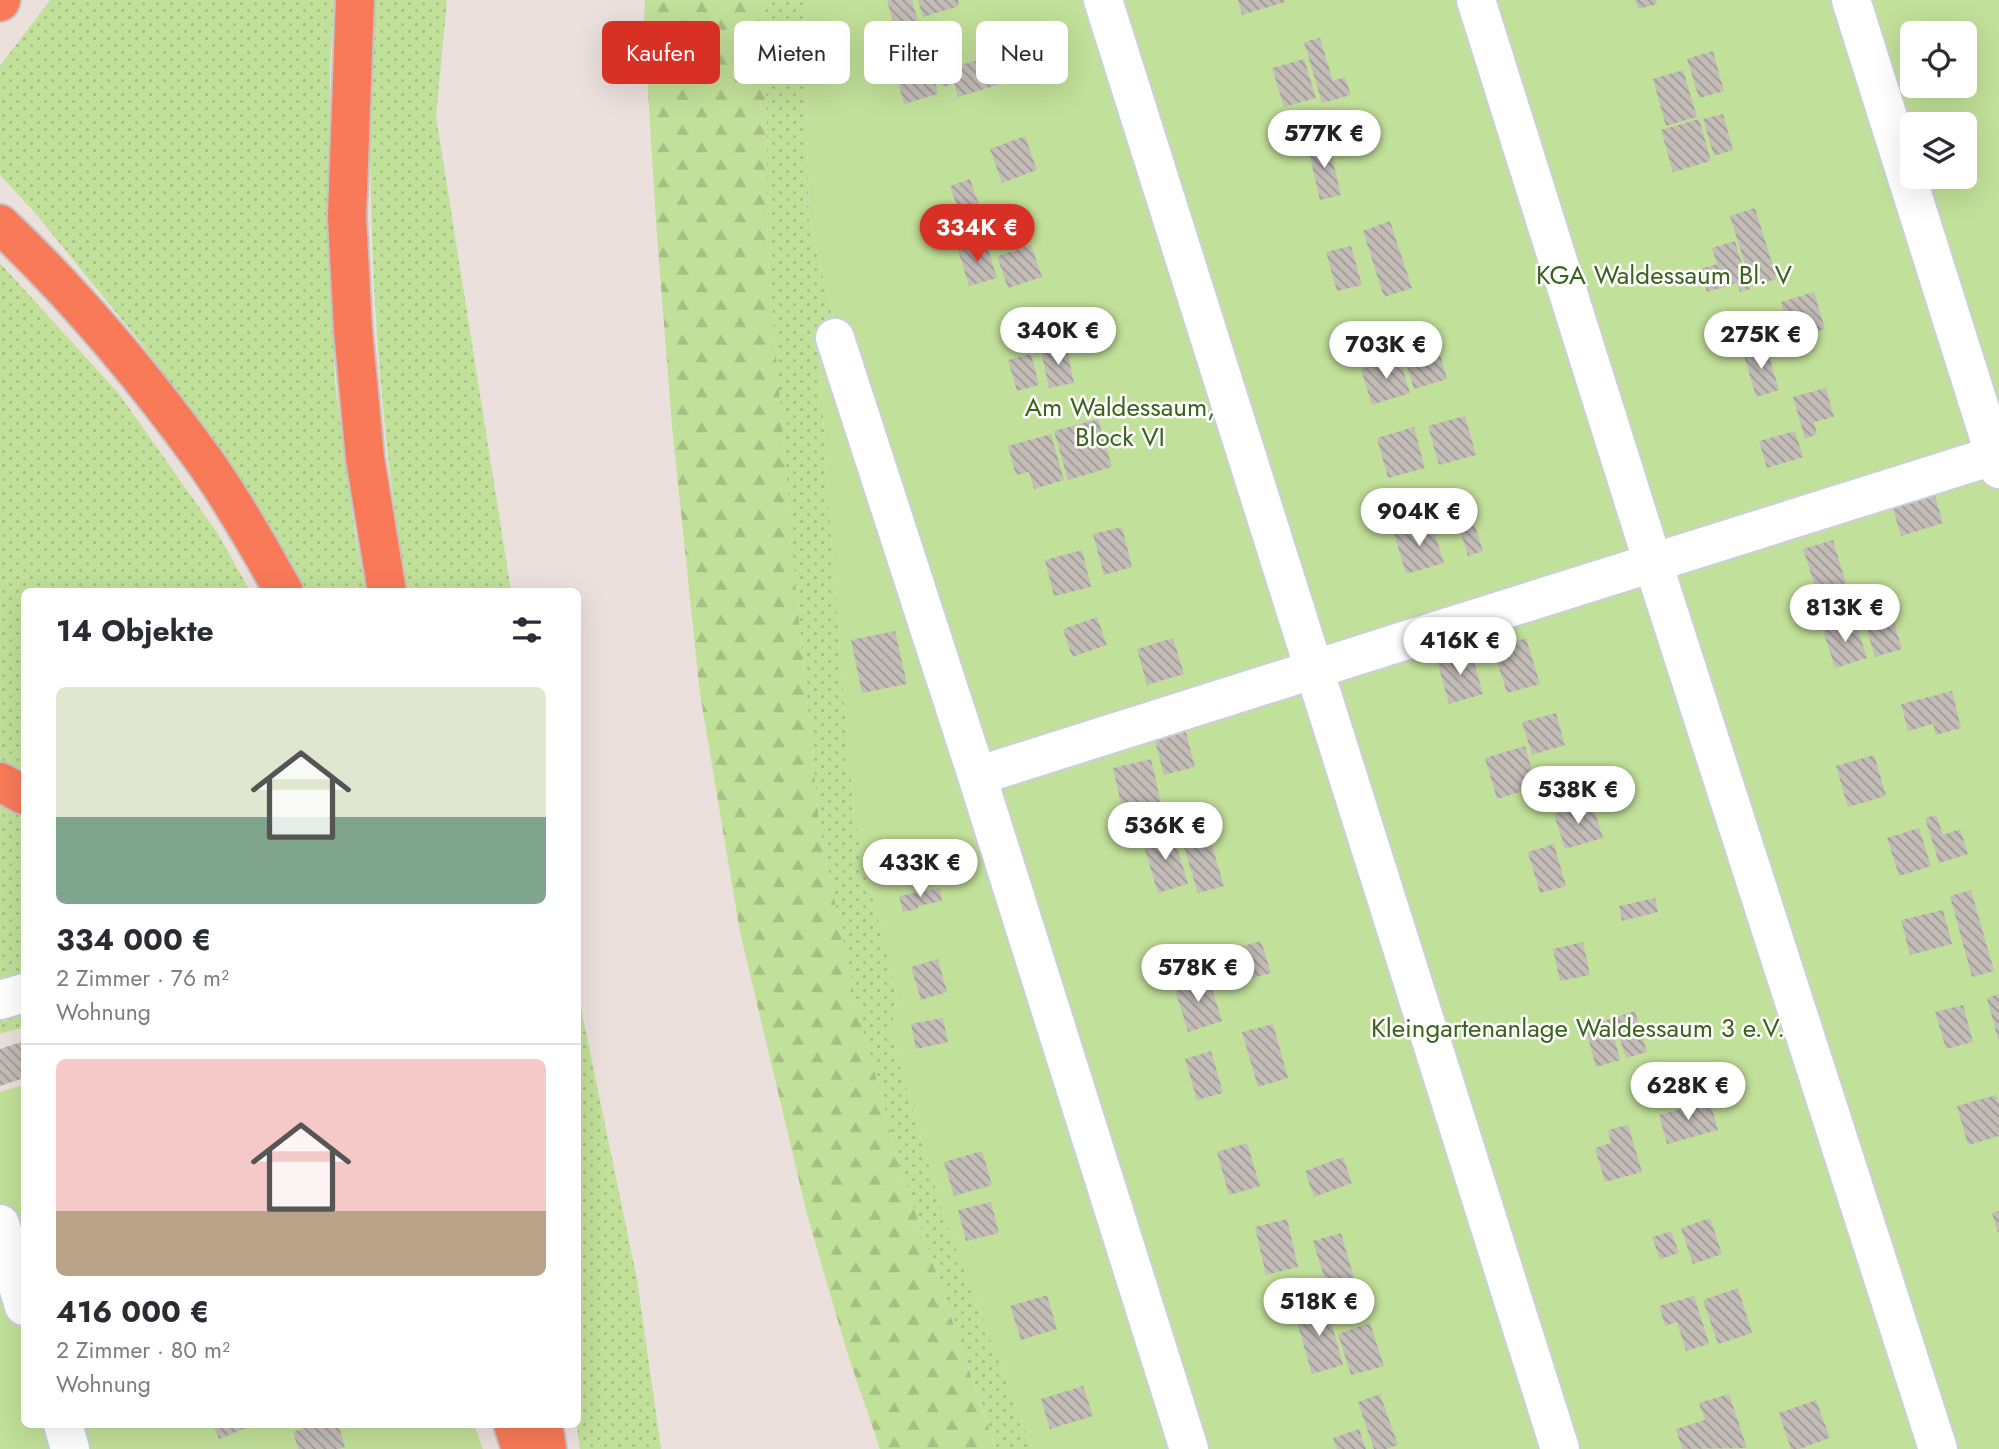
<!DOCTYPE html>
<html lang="de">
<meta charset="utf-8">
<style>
:root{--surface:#fff;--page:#f2f2f3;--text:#2b2b33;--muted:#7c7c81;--line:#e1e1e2;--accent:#d93025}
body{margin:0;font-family:Jost,sans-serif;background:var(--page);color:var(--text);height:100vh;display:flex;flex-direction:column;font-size:26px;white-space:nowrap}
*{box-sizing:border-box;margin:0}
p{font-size:23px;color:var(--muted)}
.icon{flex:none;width:38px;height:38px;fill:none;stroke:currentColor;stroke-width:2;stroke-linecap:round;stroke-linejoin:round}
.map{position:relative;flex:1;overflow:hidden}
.details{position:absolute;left:21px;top:588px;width:560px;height:840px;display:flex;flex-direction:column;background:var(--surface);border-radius:10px;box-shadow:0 7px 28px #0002}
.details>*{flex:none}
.hud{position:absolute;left:602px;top:21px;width:665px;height:63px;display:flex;gap:14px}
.tools{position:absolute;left:1900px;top:21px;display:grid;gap:14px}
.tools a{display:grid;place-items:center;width:77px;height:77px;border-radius:10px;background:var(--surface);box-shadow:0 7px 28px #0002;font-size:35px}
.price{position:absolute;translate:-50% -60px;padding:0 16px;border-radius:24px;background:#fff;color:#222;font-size:23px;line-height:46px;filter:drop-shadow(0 2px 4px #0008)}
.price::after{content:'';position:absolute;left:50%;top:42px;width:21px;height:16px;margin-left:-10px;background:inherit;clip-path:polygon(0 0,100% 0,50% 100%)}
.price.selected{background:var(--accent);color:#fff}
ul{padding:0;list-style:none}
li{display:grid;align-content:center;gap:14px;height:371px;padding:0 35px}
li+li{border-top:2px solid var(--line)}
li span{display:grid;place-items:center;height:217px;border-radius:10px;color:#555}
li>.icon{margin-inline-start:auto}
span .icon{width:126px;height:126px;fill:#fffc;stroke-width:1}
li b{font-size:30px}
h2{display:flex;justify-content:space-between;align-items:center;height:84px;padding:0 35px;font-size:30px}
.pill{padding:0 24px;border-radius:10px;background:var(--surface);box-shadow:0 7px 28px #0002;font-size:24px;line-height:63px}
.pill.selected{background:var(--accent);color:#fff}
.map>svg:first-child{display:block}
</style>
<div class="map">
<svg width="1999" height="1449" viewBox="0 0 1999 1449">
<defs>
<pattern id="grass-dots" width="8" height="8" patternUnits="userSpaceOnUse" patternTransform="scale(1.75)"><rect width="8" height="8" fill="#c1e099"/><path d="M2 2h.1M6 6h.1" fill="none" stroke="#a6c084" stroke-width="1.8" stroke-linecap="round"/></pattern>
<pattern id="forest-firs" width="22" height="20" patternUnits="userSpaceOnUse" patternTransform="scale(1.75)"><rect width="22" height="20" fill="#c1e099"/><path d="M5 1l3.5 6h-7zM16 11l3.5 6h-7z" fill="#a6c084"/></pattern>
<pattern id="building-back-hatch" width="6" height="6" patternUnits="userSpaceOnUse" patternTransform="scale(1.75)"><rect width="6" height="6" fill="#c3bcb7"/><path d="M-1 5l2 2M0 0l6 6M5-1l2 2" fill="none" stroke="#9e9995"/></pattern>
</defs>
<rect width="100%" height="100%" fill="#ebe0db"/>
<!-- grass -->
<path fill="url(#grass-dots)" d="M50,0H334L330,67L329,223L335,382L355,534L366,591H307L255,503L141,343L36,214L0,175V66Z
M373,0H447L436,116L511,591H408C401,560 397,529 393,497C382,411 375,325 372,238C370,159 367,79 373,0Z
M765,0H804L809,221L834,321L817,328L834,579L854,817L897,997L891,1035L946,1222L1032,1449H996V1448L902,1173L856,1003L820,830L795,579L768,259Z
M0,263L119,394L218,534L250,591L24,592V774L0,761Z
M0,803L24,815V1027L0,1034Z
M578,994L637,1280L661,1449H580L577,1428Z"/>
<!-- forest -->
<path fill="url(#forest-firs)" d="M645,0H765L768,259L795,579L820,830L856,1003L902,1173L996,1449H880L847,1352L807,1214L740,932L700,694L672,426L656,222L644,26Z"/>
<!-- garden -->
<path fill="#c1e099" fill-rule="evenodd" d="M804,0H1999V1449H1032L946,1222L891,1035L897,997L854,817L834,579L817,328L834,320L809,221ZM1913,33H1965V86H1913ZM1913,124H1965V177H1913Z
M24,1085V1424L474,1425L483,1449H0V1092Z"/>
<!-- building -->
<path fill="url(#building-back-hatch)" d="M887,0H912L922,35L898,42Z
M918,0H958L959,6L923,17Z
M1238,0H1284L1285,2L1242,15Z
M1635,0H1656L1657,4L1638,9Z
M1320,38L1333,81L1345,77L1351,95L1322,103L1304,42Z
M1713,51L1724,91L1699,98L1687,59Z
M990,57L997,85L958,97L954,84L943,87L939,71Z
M1304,59L1316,98L1284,107L1272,68Z
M930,61L938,94L904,104L895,71Z
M1683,70L1697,117L1666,126L1653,79Z
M1723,114L1733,150L1714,156L1703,119Z
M1699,119L1711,161L1673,172L1661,130Z
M1025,136L1037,170L1002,183L990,149Z
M1328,140L1341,195L1320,200L1307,144Z
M970,179L979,205L959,212L950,186Z
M1755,208L1777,279L1752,287L1730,216Z
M1390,221L1412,288L1384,297L1363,231Z
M1735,241L1750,289L1740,292L1737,283L1707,292L1700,269L1717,264L1712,248Z
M986,242L997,278L969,286L958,250Z
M1031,245L1042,277L1008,288L997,256Z
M1351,246L1362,285L1337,291L1326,252Z
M1814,292L1825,329L1792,340L1781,302Z
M1435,337L1447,379L1414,389L1401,347Z
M1066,345L1074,383L1049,388L1041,351Z
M1766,346L1779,390L1756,397L1743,352Z
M1031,354L1039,385L1017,391L1008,360Z
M1399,357L1410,393L1372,405L1361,369Z
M1826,388L1834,417L1814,422L1817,434L1805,439L1793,397Z
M1465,416L1476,455L1439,465L1428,426Z
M1098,419L1112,467L1068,480L1054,431Z
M1414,427L1425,468L1388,478L1377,438Z
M1795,431L1803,457L1767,468L1759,441Z
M1051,434L1064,480L1034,489L1029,472L1016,475L1008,446Z
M1933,489L1943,523L1901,536L1891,502Z
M1431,522L1444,563L1406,574L1394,533Z
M1474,523L1483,551L1468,556L1459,527Z
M1122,527L1132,567L1104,575L1093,534Z
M1833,540L1846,583L1817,592L1803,549Z
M1082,550L1091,587L1054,596L1045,560Z
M1097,617L1107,645L1072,657L1063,629Z
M1893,619L1902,649L1875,657L1866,627Z
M1855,621L1867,658L1835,668L1823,630Z
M895,631L907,684L862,693L851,640Z
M1173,638L1184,674L1147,685L1137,649Z
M1526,638L1540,684L1507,693L1493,648Z
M1471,651L1483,694L1449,704L1437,660Z
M1952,691L1961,728L1936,735L1933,724L1908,731L1901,704Z
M1556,713L1565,745L1532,755L1522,722Z
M1185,729L1195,767L1164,775L1154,737Z
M1525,746L1537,787L1497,799L1485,758Z
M1874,755L1886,796L1848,807L1836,766Z
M1151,759L1162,808L1124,817L1113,768Z
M1592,803L1603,838L1565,849L1554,814Z
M1936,815L1943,835L1960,829L1968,854L1939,863L1925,818Z
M1919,828L1931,866L1899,876L1887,838Z
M1172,831L1188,884L1158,893L1142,840Z
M1208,833L1224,886L1198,893L1182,841Z
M1554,844L1566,886L1540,893L1528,852Z
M940,888L942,901L918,906V909L903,912L899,896Z
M1971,890L1994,971L1972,977L1950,896Z
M1655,898L1658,912L1622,921L1619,906Z
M1943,910L1952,944L1910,955L1901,920Z
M1261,941L1271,973L1227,985L1218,953Z
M1583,942L1590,975L1560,981L1553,949Z
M938,959L947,992L921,1000L911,967Z
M1208,976L1222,1021L1188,1032L1174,986Z
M1999,994V1039H1998L1987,998Z
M1963,1005L1973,1042L1946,1049L1935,1012Z
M1635,1011L1647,1052L1626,1058L1613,1018Z
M943,1018L948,1042L916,1049L911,1024Z
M1610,1019L1620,1060L1596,1067L1585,1026Z
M1273,1024L1288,1078L1258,1087L1242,1032Z
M24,1041V1078L0,1086V1049Z
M1211,1051L1223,1093L1197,1100L1185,1059Z
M1996,1095L1999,1104V1136L1968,1145L1957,1106Z
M1710,1101L1718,1130L1667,1144L1659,1115Z
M1628,1125L1642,1172L1605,1182L1595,1148L1611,1143L1608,1130Z
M1247,1143L1260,1186L1229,1195L1217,1152Z
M982,1151L992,1185L954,1196L944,1162Z
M1343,1157L1352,1183L1314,1197L1305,1171Z
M991,1202L999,1233L966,1241L958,1210Z
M1999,1211V1232H1998L1992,1213Z
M1710,1218L1722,1254L1693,1264L1681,1228Z
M1287,1219L1298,1267L1266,1275L1255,1227Z
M1671,1231L1679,1253L1660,1259L1652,1237Z
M1341,1233L1356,1285L1329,1293L1313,1241Z
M1738,1288L1752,1333L1718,1344L1703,1300Z
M1047,1295L1057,1329L1021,1340L1010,1306Z
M1694,1296L1709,1344L1686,1351L1677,1322L1665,1326L1659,1306Z
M1326,1303L1343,1365L1312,1374L1294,1312Z
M1370,1323L1384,1366L1351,1375L1338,1334Z
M1083,1386L1093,1416L1050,1429L1041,1399Z
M1380,1394L1398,1445L1386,1449H1374L1358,1402Z
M1729,1394L1747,1448L1682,1449L1676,1429L1705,1420L1699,1403Z
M1816,1400L1830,1438L1799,1449H1791L1779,1413Z
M213,1424H244L246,1428L219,1439Z
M316,1424H338L345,1447L338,1449H298L293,1432Z
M1359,1429L1366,1449H1337L1333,1438Z"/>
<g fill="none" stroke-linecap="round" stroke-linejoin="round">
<!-- minor casing -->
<g stroke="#c9d0da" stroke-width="42">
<path id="minor" d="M1103,0L1560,1449
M1476,0L1653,563L1938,1449
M1851,0L1999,469
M835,338L977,776L1189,1449
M977,776C1317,667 1659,562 1999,454
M0,1000L24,993
M0,1224L11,1263
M0,1267L11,1263L24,1306
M63,1424L70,1449"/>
</g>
<!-- highway casing -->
<g stroke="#c3c3c3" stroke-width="42">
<path id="highway" d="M355,0L347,217L353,330L365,458L387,592
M0,2L1,0
M0,224C75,295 142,375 203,459C233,501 259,547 284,592
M0,782L24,795
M513,1424L521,1449
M543,1424L547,1449"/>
</g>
<!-- minor -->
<use href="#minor" stroke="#fff" stroke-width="38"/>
<!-- highway -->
<use href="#highway" stroke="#f97a58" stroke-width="38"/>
</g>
<g text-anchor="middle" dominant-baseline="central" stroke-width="5" stroke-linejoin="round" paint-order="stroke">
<!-- park labels -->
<g font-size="26" fill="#3a631c" stroke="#fff">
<text x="1664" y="275">KGA Waldessaum Bl. V</text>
<text x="1120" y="407">Am Waldessaum,<tspan x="1120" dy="30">Block VI</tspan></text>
<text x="1578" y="1028">Kleingartenanlage Waldessaum 3 e.V.</text>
</g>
</g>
</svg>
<div class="tools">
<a><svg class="icon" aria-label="locate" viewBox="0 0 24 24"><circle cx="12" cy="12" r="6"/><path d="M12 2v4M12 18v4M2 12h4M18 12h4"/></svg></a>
<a><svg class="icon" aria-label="layers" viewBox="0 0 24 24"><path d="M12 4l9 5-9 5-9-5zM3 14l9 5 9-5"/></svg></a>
</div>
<b class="price" style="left:1324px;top:170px">577K €</b>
<b class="price selected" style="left:977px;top:264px">334K €</b>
<b class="price" style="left:1058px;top:367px">340K €</b>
<b class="price" style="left:1761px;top:371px">275K €</b>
<b class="price" style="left:1386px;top:381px">703K €</b>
<b class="price" style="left:1419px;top:548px">904K €</b>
<b class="price" style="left:1845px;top:644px">813K €</b>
<b class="price" style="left:1460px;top:677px">416K €</b>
<b class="price" style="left:1578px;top:826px">538K €</b>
<b class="price" style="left:1165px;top:862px">536K €</b>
<b class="price" style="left:920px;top:899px">433K €</b>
<b class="price" style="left:1198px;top:1004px">578K €</b>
<b class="price" style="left:1688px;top:1122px">628K €</b>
<b class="price" style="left:1319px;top:1338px">518K €</b>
<div class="hud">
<a class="pill selected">Kaufen</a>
<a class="pill">Mieten</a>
<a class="pill">Filter</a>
<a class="pill">Neu</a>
</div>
<section class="details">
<h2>14 Objekte<svg class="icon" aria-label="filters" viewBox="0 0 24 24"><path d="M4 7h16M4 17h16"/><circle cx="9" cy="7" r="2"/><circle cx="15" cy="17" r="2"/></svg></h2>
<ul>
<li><span style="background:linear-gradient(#dfe7d0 60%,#7fa58c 0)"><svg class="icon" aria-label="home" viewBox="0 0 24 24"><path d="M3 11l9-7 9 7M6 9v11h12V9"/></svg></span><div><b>334 000 €</b><p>2 Zimmer · 76 m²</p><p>Wohnung</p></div></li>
<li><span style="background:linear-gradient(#f6c9c9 70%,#b9a48a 0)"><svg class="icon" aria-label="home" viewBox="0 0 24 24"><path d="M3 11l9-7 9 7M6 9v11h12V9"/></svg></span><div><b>416 000 €</b><p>2 Zimmer · 80 m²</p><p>Wohnung</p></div></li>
</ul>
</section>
</div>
